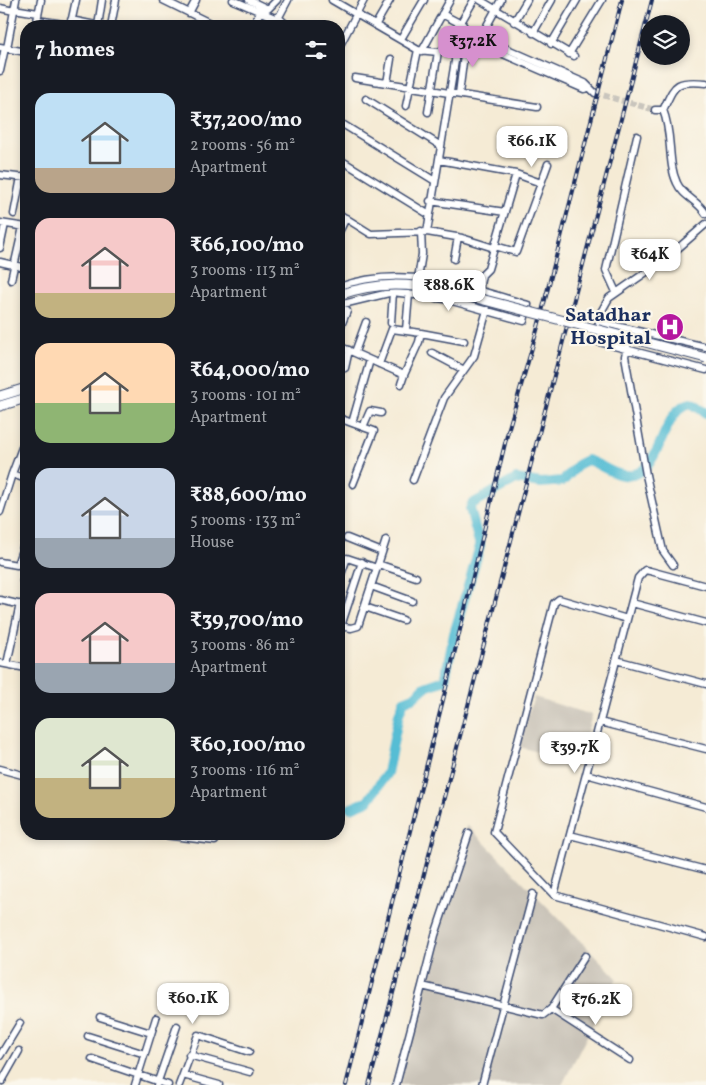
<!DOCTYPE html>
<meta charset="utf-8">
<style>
:root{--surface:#171b24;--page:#20242c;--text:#f1f3f6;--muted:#9ea1a6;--accent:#d690ce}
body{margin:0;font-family:Vollkorn,serif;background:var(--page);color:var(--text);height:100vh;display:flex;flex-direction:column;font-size:19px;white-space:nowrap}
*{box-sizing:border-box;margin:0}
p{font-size:16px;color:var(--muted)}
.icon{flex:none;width:28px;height:28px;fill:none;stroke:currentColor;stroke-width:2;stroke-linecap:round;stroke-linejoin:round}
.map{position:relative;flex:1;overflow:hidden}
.sheet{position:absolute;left:20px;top:20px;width:325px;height:820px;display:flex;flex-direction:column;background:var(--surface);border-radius:20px;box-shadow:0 2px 8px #0003}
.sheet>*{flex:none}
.buttons{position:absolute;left:640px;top:15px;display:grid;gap:10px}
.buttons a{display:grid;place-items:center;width:50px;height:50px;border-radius:50%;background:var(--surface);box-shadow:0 2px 8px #0003;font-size:25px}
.price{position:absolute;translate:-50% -42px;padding:0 11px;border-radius:10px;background:#fff;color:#222;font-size:16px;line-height:32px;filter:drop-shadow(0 1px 2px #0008)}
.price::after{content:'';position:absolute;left:50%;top:30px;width:15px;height:11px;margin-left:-8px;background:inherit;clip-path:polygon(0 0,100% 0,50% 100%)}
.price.selected{background:var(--accent);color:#111}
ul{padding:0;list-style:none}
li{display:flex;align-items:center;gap:15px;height:125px;padding:0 15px}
li span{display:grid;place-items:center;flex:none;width:140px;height:100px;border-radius:15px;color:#555}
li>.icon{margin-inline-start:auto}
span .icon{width:60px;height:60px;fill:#fffc;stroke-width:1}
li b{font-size:21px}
h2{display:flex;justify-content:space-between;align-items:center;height:60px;padding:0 15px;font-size:21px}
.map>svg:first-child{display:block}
</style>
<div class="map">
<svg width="706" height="1085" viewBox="0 0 706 1085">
<rect width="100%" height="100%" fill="#fbf7ec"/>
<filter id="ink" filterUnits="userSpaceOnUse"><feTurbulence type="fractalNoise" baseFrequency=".02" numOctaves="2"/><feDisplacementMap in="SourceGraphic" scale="10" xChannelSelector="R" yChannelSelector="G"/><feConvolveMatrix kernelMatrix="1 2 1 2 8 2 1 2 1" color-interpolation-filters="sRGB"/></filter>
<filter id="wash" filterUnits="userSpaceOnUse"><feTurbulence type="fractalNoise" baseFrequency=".0096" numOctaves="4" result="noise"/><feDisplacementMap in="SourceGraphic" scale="20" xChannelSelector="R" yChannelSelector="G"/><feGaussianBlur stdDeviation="1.12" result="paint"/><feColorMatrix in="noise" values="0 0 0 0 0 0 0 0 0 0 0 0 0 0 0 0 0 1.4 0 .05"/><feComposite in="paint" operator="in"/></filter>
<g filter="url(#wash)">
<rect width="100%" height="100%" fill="#f5ebd5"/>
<!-- industrial -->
<path fill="#c9c3b8" d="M534,697L592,715L578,764L517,746Z
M467,825L617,978L562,1085H400Z"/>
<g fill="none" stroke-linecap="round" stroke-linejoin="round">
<!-- river -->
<path stroke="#56bdd4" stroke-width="10" d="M351,808L368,801L387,773L399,714L404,701L414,697L425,687L445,680L454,634L480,546L470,509L472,504L516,479L541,483L563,481L579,464L587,460C599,463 611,474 623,475C664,480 658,410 691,403L706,413"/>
</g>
</g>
<g filter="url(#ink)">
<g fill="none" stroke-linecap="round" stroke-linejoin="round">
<!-- minor-tunnel -->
<path stroke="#c9c5bd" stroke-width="6" stroke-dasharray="6 3" stroke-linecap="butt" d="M595,93L655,110"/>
<!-- minor casing -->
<g stroke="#3c4b70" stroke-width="9">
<path id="minor" d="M163,0L216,26
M233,0L275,18L280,15L288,0
M249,0L268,9L277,0
M332,0L418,50L438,52L470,37H480L585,83L595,93
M480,0L574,56
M0,8L14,11
M14,9L38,13
M189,13L196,0
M442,14L463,25L470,37
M278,17L288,26
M37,20L70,25
M71,20L100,26
M514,22L527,0
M71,23L76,0
M376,24L390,0
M460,24L474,0
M36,26L41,0
M98,26L102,0
M111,26L116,0
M253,26L261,10
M533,33L552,0
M473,38L478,43L584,89L588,88
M401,39L424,0
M479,40L501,0
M551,44L577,0
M0,47L26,52
M339,47L364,0
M7,48L16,0
M422,51L450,0
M569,54L602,0
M0,71L5,48
M355,78L537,107
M387,83L391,59
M459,94L466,39
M366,99L441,146
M406,106L418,50
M655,110H663C675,85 674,80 706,83
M663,110C673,134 667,162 677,183C683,197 698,200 706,214
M428,112L438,52
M344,125L435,181
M339,159L428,214
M439,160L516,174L488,269L482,275L479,290
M516,174L541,183
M0,175L26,178
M339,181L341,178
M430,201L505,212
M14,214L21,177
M339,214L371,234L427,232L462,238L494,248
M0,223L26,227
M706,224L668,257L609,298L601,312L595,341L706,370
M339,232L346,218
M427,232L455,61V45
M495,246L516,252L548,164
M0,248L5,224
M454,259L458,237
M0,262L26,268
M11,280L23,227
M339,287C403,264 466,286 528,305L524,321L445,299L393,292L339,305
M416,291L422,254L421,231
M616,292L606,270L637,136
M599,322L706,347
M391,323L393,292
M339,330L347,311L342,301
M406,330L409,294
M631,330L625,356L646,475L663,551L673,565
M421,333L464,341
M339,346L404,375L401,384
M355,352L366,322
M432,353L464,370
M379,364L392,329L421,333L419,342L404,375
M339,370L345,368L349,350
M339,418L352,423
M363,427L370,411L381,413
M26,437L12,474L26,479
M413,480L444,398L474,356L487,310
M353,484L374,431L352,423L370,360
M0,512L12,474
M347,538L382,552
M0,562L17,565L26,538
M378,564L416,577
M339,580L347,558L377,568
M23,581L26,582
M371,586L412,601
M706,586L650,571L645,570L638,578L554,895L706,937
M0,600L26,606
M632,603L706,623
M365,607L403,620
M339,626L351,628L358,626L386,540
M341,626L362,562
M616,660L706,684
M0,663L26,668
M7,664L20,604
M600,722L706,749
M0,769L26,776
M586,774L706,807
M469,833L435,935L422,986L543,1015L551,1009L585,956
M155,834L215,841
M570,835L706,870
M554,895L494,832L554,603L559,599L627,619
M551,1009L630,1060
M100,1017L151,1033
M88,1036L145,1054
M189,1055L250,1072
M0,1056L20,1023
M92,1059L168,1085
M183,1075L219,1085
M0,1080L2,1081L19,1051
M157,1084L177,1026
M135,1085L156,1018
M179,1085L198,1035L249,1052
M396,1085L422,986
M482,1085L533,894"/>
</g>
<!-- secondary casing -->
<g stroke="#3c4b70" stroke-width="11">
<path id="secondary" d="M0,396L26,388
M0,406L26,398"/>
</g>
<!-- minor -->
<use href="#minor" stroke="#fff" stroke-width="6"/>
<!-- secondary -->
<use href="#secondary" stroke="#fff" stroke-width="9"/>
<!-- rail casing -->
<g stroke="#1b2f5e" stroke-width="4">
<path id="rail" d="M346,1085L444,696L508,431L538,327L622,0
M369,1085L652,0"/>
</g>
<!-- rail -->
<use href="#rail" stroke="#fbf7ec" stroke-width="2" stroke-dasharray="5.5" stroke-linecap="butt"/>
<!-- secondary-bridge casing -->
<g stroke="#3c4b70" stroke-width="11" stroke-linecap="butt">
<path id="secondary-bridge" d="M339,295C379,281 409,284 450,291L706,358"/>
</g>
<!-- secondary-bridge -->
<use href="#secondary-bridge" stroke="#fff" stroke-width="9"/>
</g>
</g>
<!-- icons -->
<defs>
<g id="hospital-disc" transform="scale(1.4375)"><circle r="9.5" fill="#b5179e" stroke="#fbf7ec"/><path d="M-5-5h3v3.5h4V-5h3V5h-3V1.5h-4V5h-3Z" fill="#fff"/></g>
</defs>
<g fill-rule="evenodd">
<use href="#hospital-disc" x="670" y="327"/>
</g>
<g text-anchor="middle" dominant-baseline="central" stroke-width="4.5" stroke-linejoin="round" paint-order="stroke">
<!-- poi labels -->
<g font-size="20" font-weight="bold" fill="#1b2f5e" stroke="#fbf7ec" text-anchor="end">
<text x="651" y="316">Satadhar<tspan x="651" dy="23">Hospital</tspan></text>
</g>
</g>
</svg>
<div class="buttons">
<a><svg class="icon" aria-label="layers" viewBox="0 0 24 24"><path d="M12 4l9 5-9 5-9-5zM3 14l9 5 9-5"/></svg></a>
</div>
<b class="price selected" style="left:473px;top:68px">₹37.2K</b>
<b class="price" style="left:532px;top:168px">₹66.1K</b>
<b class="price" style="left:650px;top:281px">₹64K</b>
<b class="price" style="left:449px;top:312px">₹88.6K</b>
<b class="price" style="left:575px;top:774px">₹39.7K</b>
<b class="price" style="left:193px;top:1025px">₹60.1K</b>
<b class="price" style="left:596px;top:1026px">₹76.2K</b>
<section class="sheet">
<h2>7 homes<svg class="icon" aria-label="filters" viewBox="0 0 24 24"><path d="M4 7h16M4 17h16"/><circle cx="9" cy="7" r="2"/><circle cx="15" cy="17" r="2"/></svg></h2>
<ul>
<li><span style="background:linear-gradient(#bfe0f5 75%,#b9a48a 0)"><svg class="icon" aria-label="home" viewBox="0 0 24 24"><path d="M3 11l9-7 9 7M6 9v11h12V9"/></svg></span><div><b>₹37,200/mo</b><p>2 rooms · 56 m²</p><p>Apartment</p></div></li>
<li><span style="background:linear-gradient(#f6c9c9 75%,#c2b280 0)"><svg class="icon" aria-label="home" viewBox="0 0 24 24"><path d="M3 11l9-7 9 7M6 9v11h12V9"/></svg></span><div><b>₹66,100/mo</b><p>3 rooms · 113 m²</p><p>Apartment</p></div></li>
<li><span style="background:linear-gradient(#ffd9b3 60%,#8fb573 0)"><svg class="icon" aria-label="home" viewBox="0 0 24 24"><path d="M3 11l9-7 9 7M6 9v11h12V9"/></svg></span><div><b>₹64,000/mo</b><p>3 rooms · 101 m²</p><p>Apartment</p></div></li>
<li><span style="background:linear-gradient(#c9d6e8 70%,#9aa5b1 0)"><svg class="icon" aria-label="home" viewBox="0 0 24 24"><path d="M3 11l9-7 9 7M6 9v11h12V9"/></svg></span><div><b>₹88,600/mo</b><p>5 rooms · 133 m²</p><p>House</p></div></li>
<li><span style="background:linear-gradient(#f6c9c9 70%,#9aa5b1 0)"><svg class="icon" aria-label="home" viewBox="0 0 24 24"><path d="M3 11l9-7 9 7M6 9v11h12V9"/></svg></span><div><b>₹39,700/mo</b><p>3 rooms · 86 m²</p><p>Apartment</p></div></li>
<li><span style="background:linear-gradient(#dfe7d0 60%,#c2b280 0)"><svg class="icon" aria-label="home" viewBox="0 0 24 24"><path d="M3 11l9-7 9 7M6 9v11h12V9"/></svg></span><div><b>₹60,100/mo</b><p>3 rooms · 116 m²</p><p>Apartment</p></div></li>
</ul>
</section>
</div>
